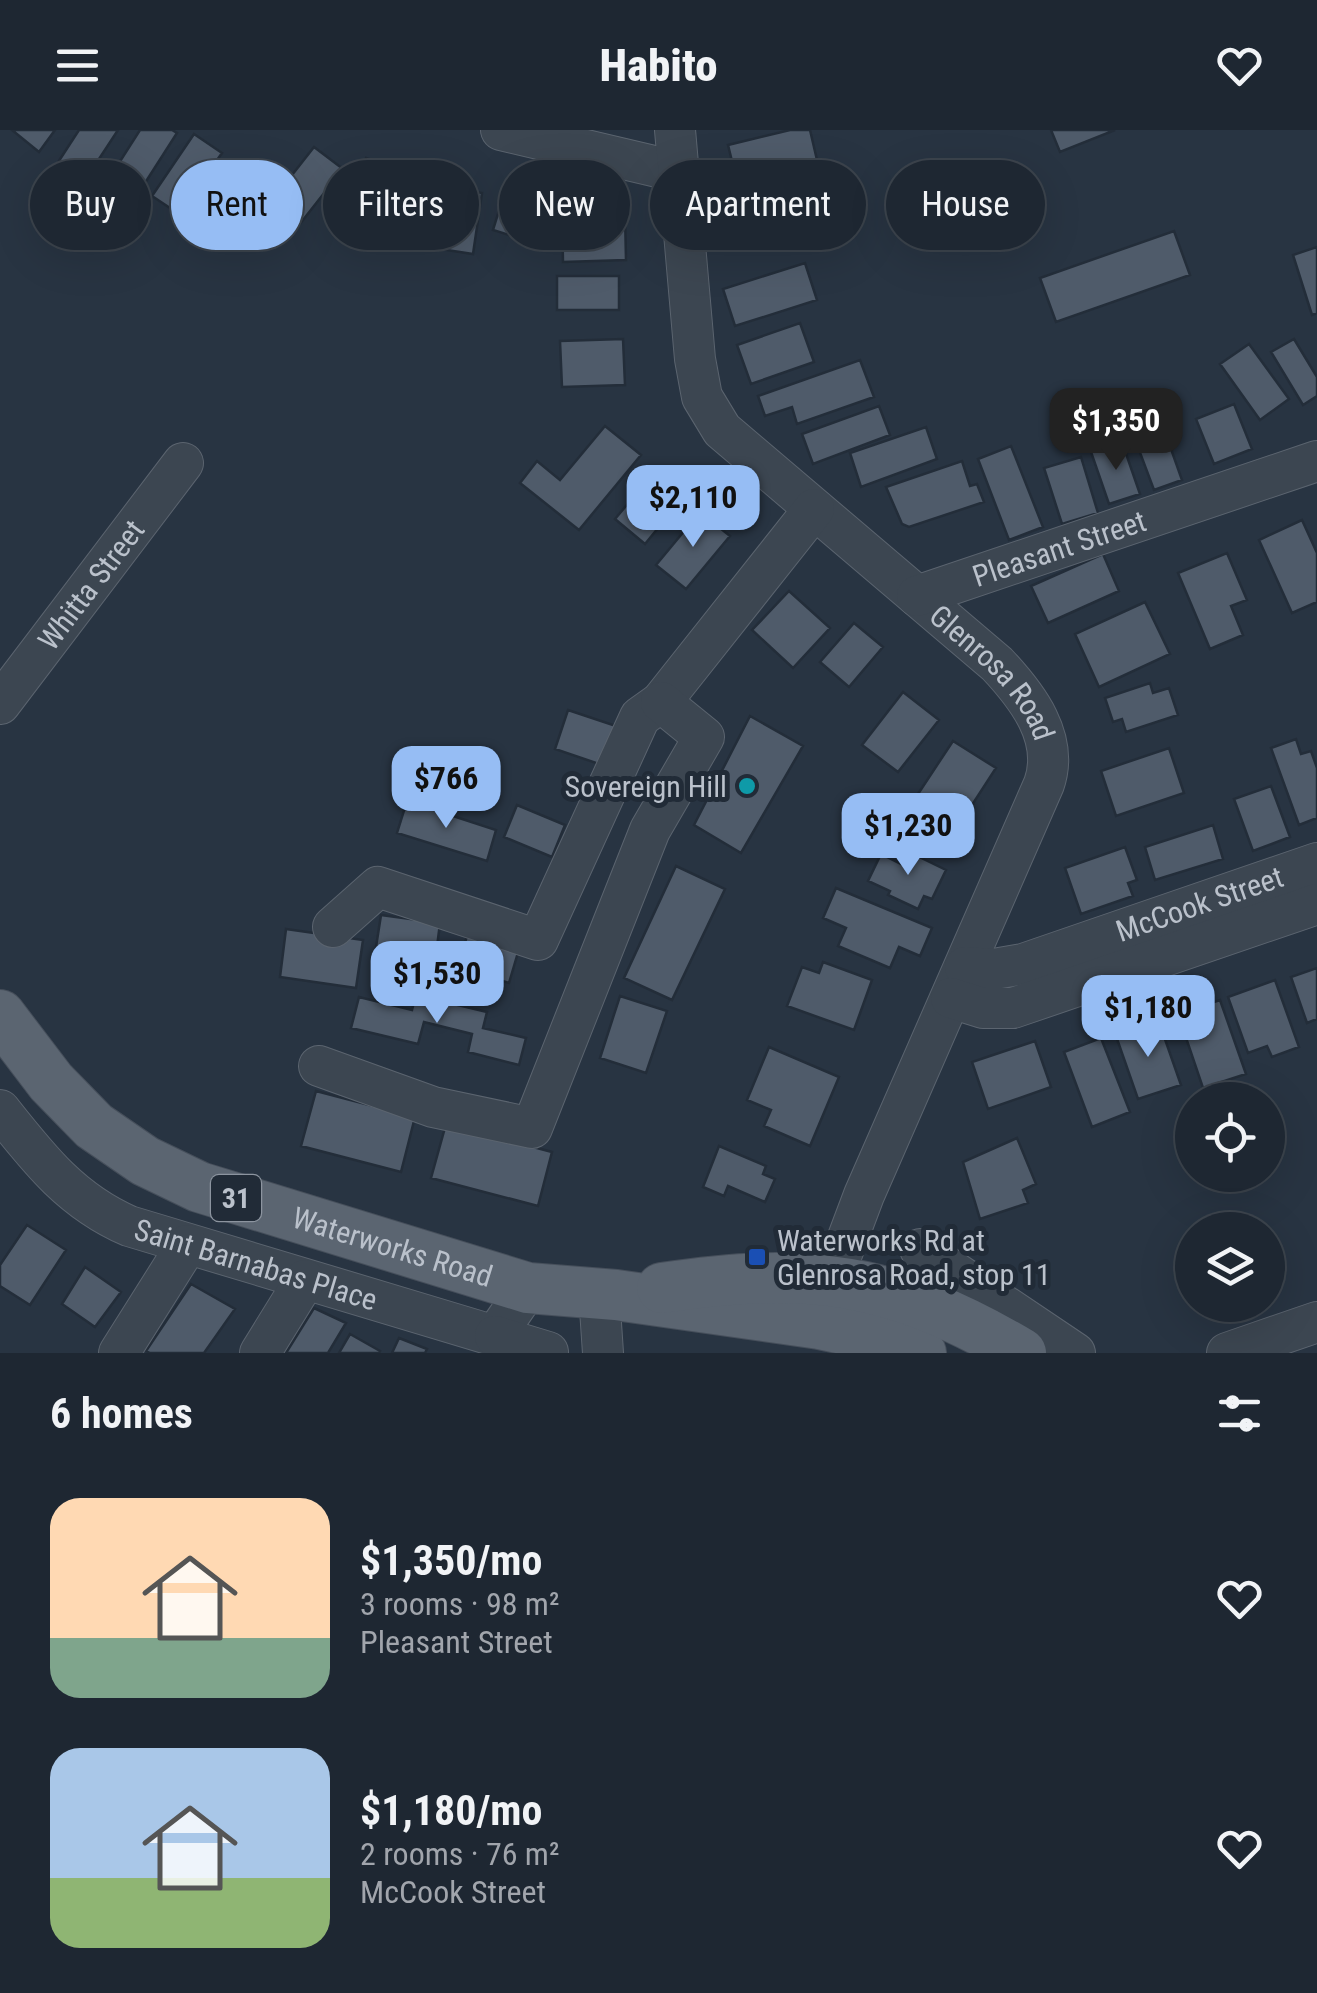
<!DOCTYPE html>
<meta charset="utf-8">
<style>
:root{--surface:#1e2732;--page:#2b333e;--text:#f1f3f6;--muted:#a1a5ac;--line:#3c444d;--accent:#96bdf4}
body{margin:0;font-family:"Roboto Condensed",sans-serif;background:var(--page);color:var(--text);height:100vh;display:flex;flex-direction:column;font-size:38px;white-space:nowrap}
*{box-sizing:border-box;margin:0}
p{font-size:32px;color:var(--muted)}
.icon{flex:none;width:55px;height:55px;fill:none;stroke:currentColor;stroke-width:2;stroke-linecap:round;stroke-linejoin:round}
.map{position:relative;height:1223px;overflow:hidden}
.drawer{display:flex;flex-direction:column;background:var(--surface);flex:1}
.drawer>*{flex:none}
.hud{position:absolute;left:30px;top:30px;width:1258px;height:90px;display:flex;gap:20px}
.controls{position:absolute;left:1175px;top:952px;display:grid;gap:20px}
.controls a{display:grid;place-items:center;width:110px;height:110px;border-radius:50%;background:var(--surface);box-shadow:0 10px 40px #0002,0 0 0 2px var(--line);font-size:50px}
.price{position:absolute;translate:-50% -85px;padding:0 22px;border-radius:20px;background:var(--accent);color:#111;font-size:32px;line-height:65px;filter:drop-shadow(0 2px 5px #0008)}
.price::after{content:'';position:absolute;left:50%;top:60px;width:30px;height:22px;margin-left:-15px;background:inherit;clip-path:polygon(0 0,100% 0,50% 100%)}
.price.active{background:#222;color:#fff}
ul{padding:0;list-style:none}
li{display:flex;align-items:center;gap:30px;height:250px;padding:0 50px}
li span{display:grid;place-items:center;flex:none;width:280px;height:200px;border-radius:30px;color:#555}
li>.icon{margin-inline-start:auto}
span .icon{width:120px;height:120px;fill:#fffc;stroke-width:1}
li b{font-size:42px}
h2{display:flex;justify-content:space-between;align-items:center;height:120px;padding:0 50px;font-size:42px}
.tag{padding:0 35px;border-radius:45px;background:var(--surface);box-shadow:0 10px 40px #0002,0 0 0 2px var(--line);font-size:35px;line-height:90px}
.tag.active{background:var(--accent);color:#111}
header{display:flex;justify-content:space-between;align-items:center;height:130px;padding:0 50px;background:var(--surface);font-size:45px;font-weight:800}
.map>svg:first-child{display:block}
</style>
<header><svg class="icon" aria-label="menu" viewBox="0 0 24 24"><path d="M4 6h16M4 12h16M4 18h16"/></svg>Habito<svg class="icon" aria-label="heart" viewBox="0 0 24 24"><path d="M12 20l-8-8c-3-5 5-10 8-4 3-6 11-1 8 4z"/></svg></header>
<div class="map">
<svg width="1317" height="1223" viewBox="0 0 1317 1223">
<rect width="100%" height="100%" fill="#283442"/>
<!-- building -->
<path fill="#4f5b6a" stroke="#232d39" stroke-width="2.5" d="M12,0H55L39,22Z
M79,0H118L80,58L53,40Z
M140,0H172L177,3L145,53L117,36Z
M790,0H810L824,60L744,80L728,15Z
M1051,0H1115L1060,22Z
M194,4L222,23L179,84L152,66Z
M314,17L343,39L292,104L263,82Z
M366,28L398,40L372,112L340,101Z
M238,34L265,53L220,113L194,94Z
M407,43L444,50L431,119L394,112Z
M449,58L482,63L473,124L440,119Z
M506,58L548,71L535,113L493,100Z
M625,84L626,130L563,132L562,85Z
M1174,101L1190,145L1056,192L1040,148Z
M1317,117V183L1312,185L1293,125Z
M805,133L817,170L735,196L723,159Z
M557,146H619V180H557Z
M800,193L814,232L751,254L737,215Z
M623,209L625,255L562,257L560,211Z
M1294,209L1317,247V266L1303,275L1271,222Z
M1249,214L1289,269L1260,290L1220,234Z
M860,230L874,267L797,294L792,277L765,286L758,266Z
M1234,274L1252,319L1214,334L1196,289Z
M879,276L890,305L813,334L802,304Z
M605,296L641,325L579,400L520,353L537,331L560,350Z
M926,297L937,329L861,357L850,323Z
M1165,302L1182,350L1154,360L1136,312Z
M1122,312L1140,364L1109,374L1091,322Z
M1011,316L1043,397L1009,410L978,329Z
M1081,327L1098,383L1062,394L1044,338Z
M962,331L970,356L977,354L984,372L909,397L902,394L886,357Z
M656,340L686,364L645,414L615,389Z
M700,382L730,406L686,459L656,435Z
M1302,390L1317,423V472L1292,483L1259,410Z
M1227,423L1247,470L1231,476L1243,505L1210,519L1178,443Z
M1103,424L1119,461L1048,493L1031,456Z
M789,461L830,498L793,538L752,500Z
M1145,472L1170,524L1099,557L1075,504Z
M854,493L883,517L849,557L820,532Z
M1150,553L1153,563L1169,558L1178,585L1126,602L1122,589L1113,592L1105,568Z
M903,562L939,590L898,642L862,615Z
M568,580L622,598L608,637L555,619Z
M750,586L803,616L741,723L694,695Z
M1296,609L1301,624L1311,621L1317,638V688L1299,695L1271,618Z
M953,611L996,638L961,692L918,664Z
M1169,618L1184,663L1116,686L1101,641Z
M1271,656L1290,707L1253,721L1234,669Z
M407,671L496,700L487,731L397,703Z
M517,675L565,695L552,727L504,707Z
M1213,695L1223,729L1155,750L1145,717Z
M1125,717L1137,750L1128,753L1133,766L1081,784L1065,738Z
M907,721L946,740L932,769L924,766L918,779L888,765L890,761L868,751L881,724L901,734Z
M676,736L725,759L672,870L624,848Z
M836,758L932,798L920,826L899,817L890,838L838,816L846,798L823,788Z
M381,785L440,793L436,825L376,817Z
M286,799L363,810L356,858L280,847Z
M468,803L519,819L509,853L457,837Z
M823,832L872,850L854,900L787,876L802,837L819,843Z
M1317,838V889L1307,893L1291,847Z
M1275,850L1299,917L1272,927L1267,916L1248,923L1228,867Z
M416,865L487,882L483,898L526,908L519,935L468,922L472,904L424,892L418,914L351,898L359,867L412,880Z
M620,866L667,881L646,943L600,928Z
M1220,870L1246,944L1203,958L1178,884Z
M1159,892L1181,955L1138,969L1116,906Z
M1101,908L1130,982L1092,997L1064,922Z
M1035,911L1051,957L988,979L972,932Z
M769,917L839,947L810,1016L764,996L771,980L747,970Z
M316,961L415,987L401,1042L301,1016Z
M446,994L552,1022L538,1076L431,1048Z
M1017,1008L1036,1054L1023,1060L1028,1073L980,1089L963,1032Z
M719,1016L766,1036L763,1044L775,1049L765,1072L728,1056L724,1066L703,1057Z
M27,1095L66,1120L30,1175L0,1156V1135Z
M85,1137L121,1162L95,1197L62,1174Z
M191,1154L235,1179L204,1223H150L146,1221Z
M314,1178L346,1193L328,1223H286Z
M350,1204L380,1221L379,1223H339Z
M399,1208L427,1219L425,1223H392Z"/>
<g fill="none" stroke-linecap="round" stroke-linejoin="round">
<!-- minor casing -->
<g stroke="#5b646f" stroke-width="42">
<g id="minor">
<path d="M501,0L679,42"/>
<path id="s1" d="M675,0L695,229L702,267L722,300L997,534C1027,566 1060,608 1044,654L864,1065L832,1150"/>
<path id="s2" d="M917,466L1317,331"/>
<path id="s3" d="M0,574L183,333"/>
<path d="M333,797L378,757L538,810L640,587L661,572L814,379"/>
<path id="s4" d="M965,837L994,839L1023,834L1317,733"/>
<path d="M951,868L983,878H1013L1317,774"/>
<path d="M319,936L433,977L532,998L650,700L704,607L661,572"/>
<path id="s5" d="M0,980C38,1028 71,1071 129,1096L495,1206L528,1158"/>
<path d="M920,1119L1075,1223"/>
<path d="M599,1164L603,1223"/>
<path d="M495,1206L548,1222"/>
<path d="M119,1223L187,1115"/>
<path d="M260,1223L305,1150"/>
<path d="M1227,1223L1317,1192"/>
</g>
</g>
<!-- major casing -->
<g stroke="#464f5b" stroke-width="52">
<g id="major">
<path id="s6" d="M0,885L51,952L94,996L145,1031L199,1057L528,1158L616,1165L820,1194L875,1206L921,1223"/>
<path d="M662,1158C808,1136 892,1147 1021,1223"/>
</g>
</g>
<!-- minor -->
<use href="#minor" stroke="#3c4651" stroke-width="40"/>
<!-- major -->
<use href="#major" stroke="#5b6571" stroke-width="50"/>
</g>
<!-- markers -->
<circle fill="#0f9aa8" stroke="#212b37" stroke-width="4" cx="747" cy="656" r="10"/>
<rect fill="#1a4fb4" stroke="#212b37" stroke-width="4" x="747" y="1117" width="20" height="20" rx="5"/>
<g text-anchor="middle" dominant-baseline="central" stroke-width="10" stroke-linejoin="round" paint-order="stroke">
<!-- shield labels -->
<rect fill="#212b37" stroke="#8c949f" stroke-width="2.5" x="211" y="1045" width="50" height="46" rx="8"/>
<g font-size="28" font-weight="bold" fill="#bac1cb">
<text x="236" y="1068">31</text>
</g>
<!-- street labels -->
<g font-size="30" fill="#bac1cb" stroke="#212b37">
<text stroke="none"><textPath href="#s2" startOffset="150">Pleasant Street</textPath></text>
<text stroke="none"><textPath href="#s3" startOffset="150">Whitta Street</textPath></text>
<text stroke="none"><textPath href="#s1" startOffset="672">Glenrosa Road</textPath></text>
<text stroke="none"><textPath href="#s4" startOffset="245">McCook Street</textPath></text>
<text stroke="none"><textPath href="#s6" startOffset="470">Waterworks Road</textPath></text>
<text stroke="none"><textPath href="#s5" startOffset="308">Saint Barnabas Place</textPath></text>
</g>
<!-- poi labels -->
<g font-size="30" fill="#bac1cb" stroke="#212b37" text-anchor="end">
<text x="727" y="656">Sovereign Hill</text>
<text x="777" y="1110" text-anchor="start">Waterworks Rd at<tspan x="777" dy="34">Glenrosa Road, stop 11</tspan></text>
</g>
</g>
</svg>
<div class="controls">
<a><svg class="icon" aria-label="locate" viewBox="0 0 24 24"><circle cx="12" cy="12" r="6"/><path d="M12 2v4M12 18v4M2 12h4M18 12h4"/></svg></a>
<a><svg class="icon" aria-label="layers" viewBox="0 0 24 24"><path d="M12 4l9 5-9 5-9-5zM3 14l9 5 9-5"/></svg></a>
</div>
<b class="price active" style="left:1116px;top:343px">$1,350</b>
<b class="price" style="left:693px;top:420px">$2,110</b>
<b class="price" style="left:446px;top:701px">$766</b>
<b class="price" style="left:908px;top:748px">$1,230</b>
<b class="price" style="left:437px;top:896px">$1,530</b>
<b class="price" style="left:1148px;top:930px">$1,180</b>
<div class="hud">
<a class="tag">Buy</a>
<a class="tag active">Rent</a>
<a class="tag">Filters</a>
<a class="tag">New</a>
<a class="tag">Apartment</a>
<a class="tag">House</a>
</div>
</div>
<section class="drawer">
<h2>6 homes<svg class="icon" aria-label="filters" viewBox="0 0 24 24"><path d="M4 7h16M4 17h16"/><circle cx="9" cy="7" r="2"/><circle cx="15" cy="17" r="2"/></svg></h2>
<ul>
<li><span style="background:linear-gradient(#ffd9b3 70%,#7fa58c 0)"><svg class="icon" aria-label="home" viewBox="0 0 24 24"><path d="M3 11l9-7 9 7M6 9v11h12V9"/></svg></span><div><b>$1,350/mo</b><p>3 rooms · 98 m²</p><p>Pleasant Street</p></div><svg class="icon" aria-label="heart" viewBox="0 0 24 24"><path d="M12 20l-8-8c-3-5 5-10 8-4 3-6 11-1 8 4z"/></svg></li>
<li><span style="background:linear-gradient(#a9c7e8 65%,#8fb573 0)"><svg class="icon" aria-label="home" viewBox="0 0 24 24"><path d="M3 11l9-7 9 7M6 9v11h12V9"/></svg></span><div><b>$1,180/mo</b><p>2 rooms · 76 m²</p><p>McCook Street</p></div><svg class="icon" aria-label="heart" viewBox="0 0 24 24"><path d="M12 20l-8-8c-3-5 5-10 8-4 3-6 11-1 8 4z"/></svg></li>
</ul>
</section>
